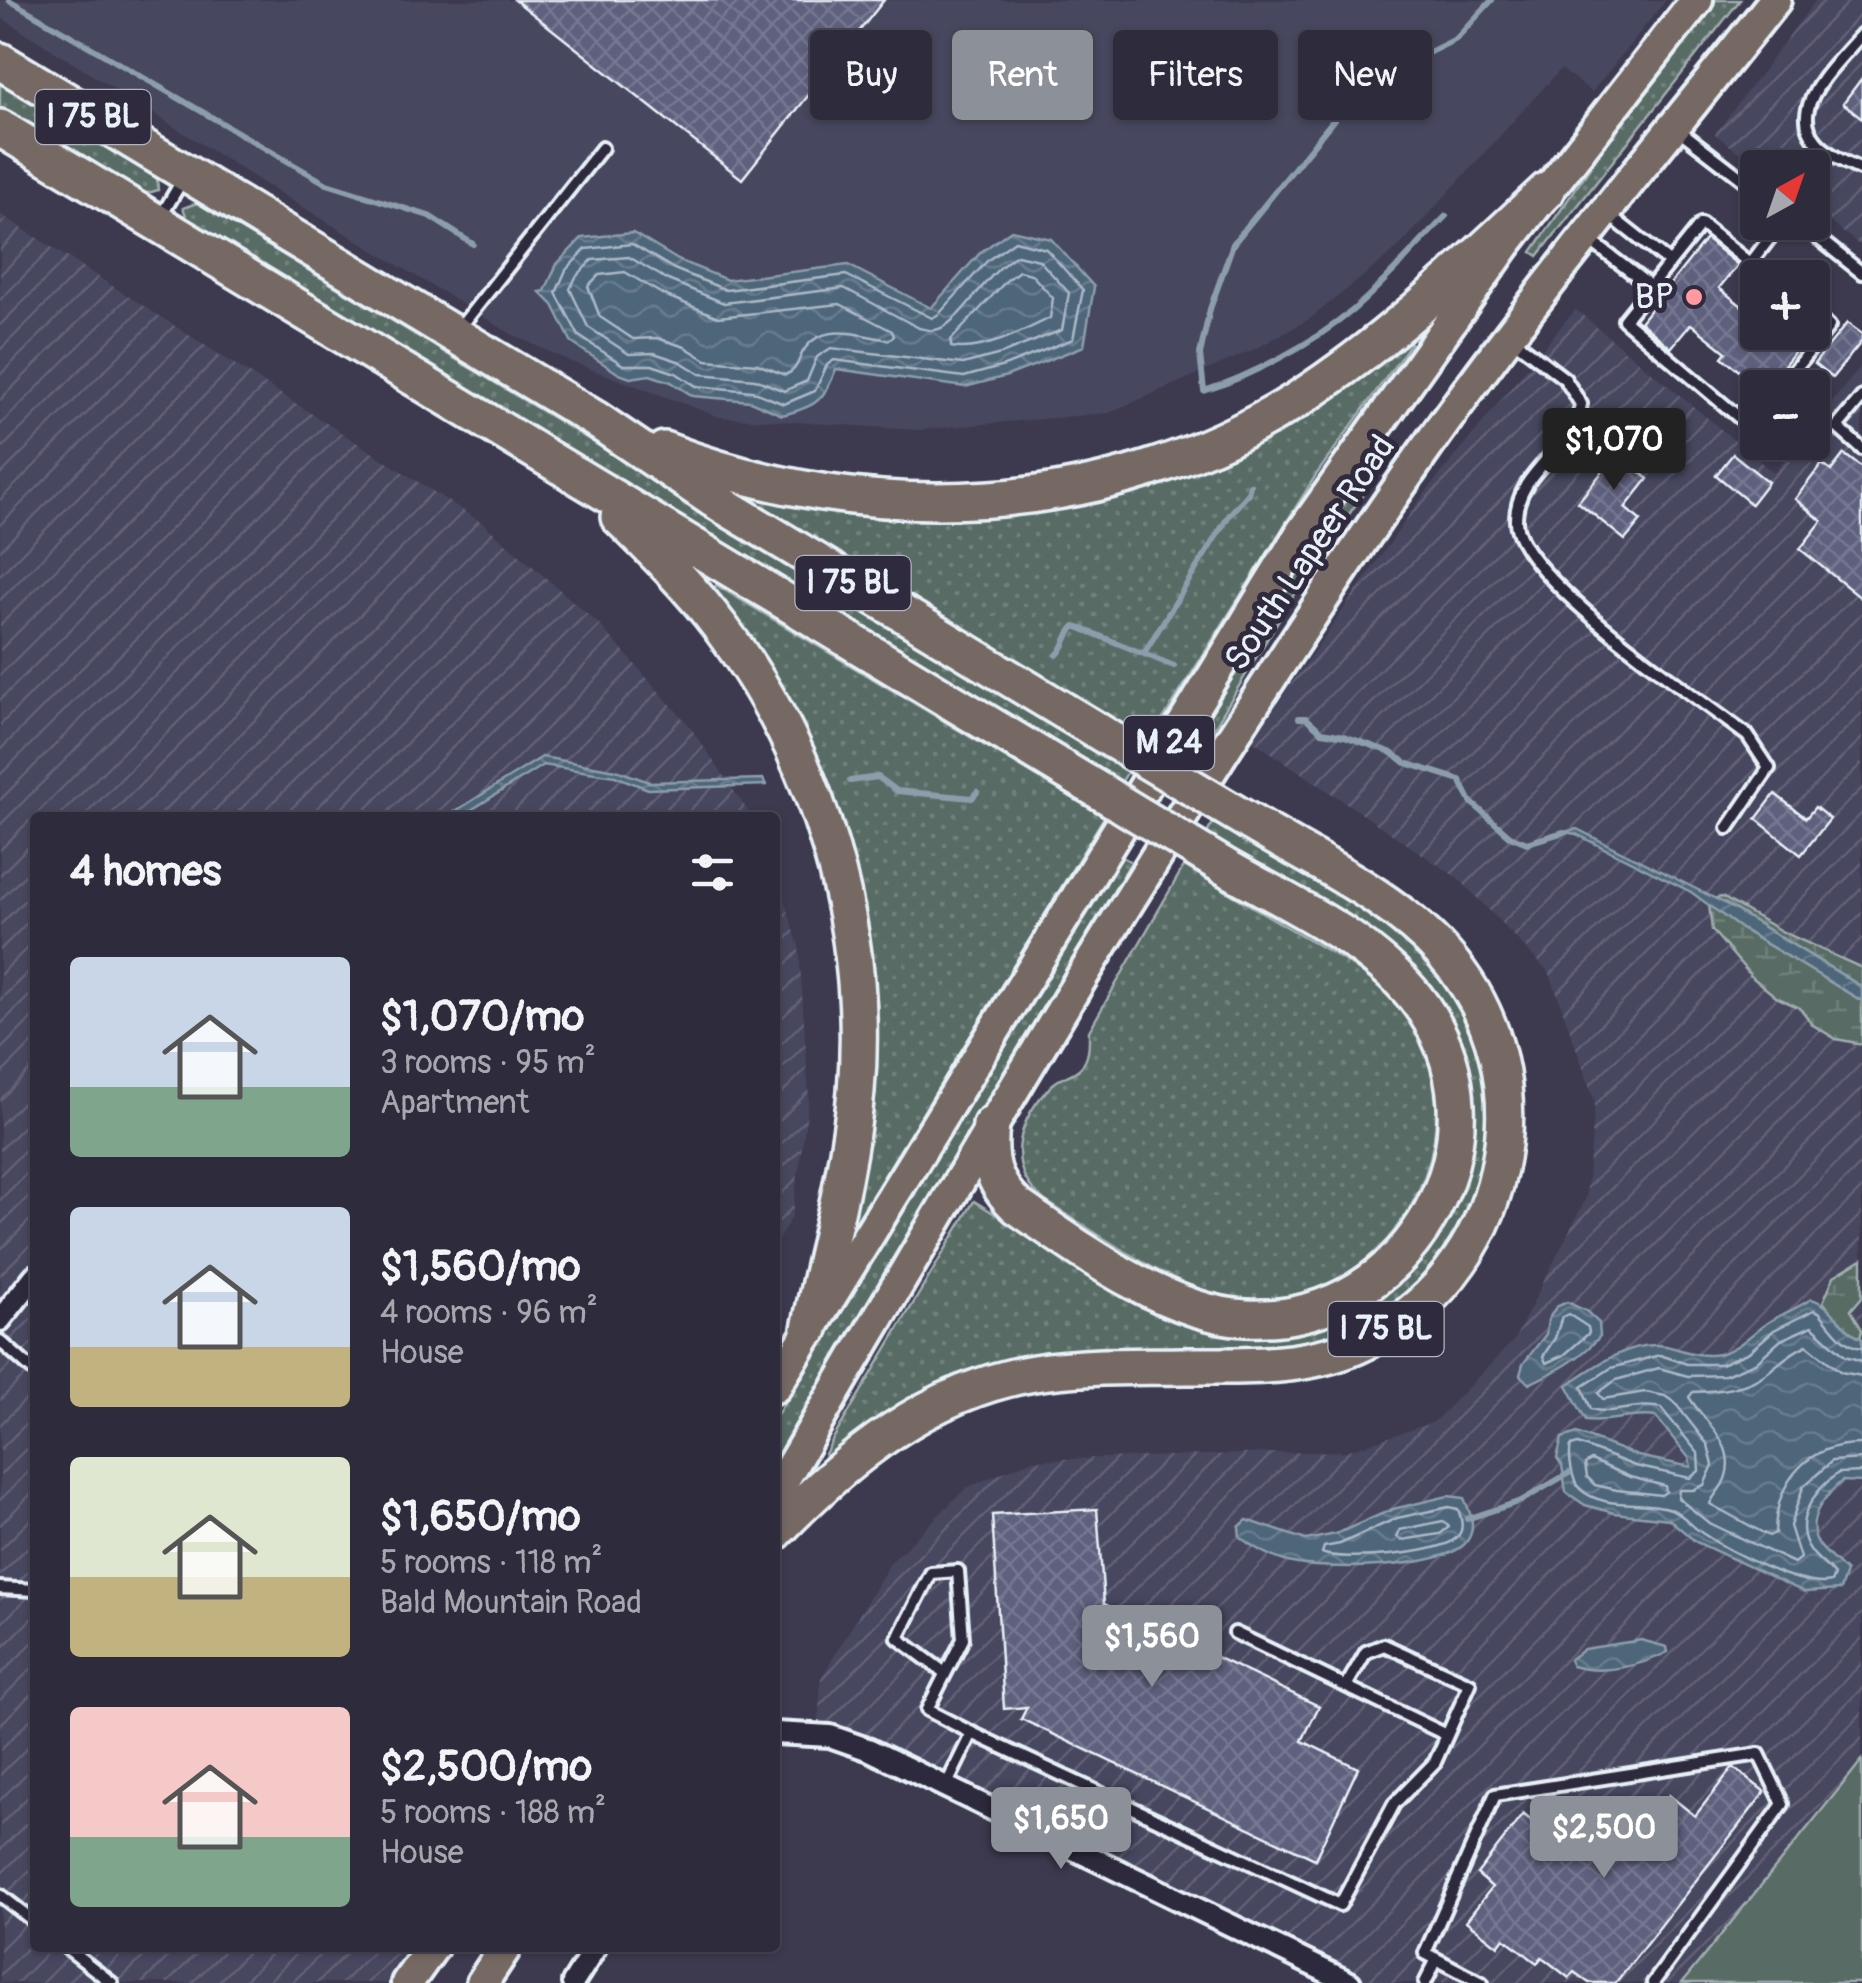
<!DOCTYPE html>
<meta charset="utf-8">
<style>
:root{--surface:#2e2c3c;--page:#3a3847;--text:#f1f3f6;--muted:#a7a7af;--line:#494856;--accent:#8c9099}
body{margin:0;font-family:Pangolin,sans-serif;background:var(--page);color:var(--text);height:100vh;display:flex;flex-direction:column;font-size:38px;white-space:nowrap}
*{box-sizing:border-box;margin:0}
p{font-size:32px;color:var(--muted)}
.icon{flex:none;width:55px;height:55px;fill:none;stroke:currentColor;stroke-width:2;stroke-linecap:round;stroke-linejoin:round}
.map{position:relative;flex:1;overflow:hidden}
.details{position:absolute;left:30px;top:812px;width:750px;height:1140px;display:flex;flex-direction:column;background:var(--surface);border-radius:10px;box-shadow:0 2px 8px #0004,0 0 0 2px var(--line)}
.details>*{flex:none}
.hud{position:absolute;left:810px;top:30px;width:900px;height:90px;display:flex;gap:20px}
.needle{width:65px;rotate:40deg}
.tools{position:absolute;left:1740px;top:150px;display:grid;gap:20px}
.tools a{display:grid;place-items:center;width:90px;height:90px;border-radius:10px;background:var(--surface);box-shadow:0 2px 8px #0004,0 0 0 2px var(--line);font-size:50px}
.price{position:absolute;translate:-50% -85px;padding:0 22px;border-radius:10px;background:var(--accent);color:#fff;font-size:32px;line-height:65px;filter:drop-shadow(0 2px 5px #0008)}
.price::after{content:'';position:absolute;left:50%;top:60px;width:30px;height:22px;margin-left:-15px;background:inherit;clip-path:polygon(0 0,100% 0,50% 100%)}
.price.current{background:#222;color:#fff}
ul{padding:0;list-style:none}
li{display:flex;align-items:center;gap:30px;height:250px;padding:0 40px}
li span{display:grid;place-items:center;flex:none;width:280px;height:200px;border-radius:10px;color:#555}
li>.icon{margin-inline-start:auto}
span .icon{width:120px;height:120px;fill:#fffc;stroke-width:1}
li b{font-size:42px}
h2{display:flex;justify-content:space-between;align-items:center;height:120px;padding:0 40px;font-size:42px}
.tag{padding:0 35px;border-radius:10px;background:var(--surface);box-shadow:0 2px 8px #0004,0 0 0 2px var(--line);font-size:35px;line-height:90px}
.tag.current{background:var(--accent);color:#fff}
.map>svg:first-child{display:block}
</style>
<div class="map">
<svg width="1862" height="1983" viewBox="0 0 1862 1983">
<defs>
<pattern id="industrial-furrows" width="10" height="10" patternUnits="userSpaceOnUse" patternTransform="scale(2.5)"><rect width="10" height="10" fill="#47465e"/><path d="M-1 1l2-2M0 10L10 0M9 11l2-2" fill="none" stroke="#626176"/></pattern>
<pattern id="grass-dots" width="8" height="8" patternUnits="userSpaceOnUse" patternTransform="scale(2.5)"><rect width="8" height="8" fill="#596c65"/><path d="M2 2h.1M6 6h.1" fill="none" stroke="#71817c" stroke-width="1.8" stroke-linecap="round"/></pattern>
<pattern id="wetland-marsh" width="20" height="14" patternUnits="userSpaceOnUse" patternTransform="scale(2.5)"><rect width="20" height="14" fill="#596c65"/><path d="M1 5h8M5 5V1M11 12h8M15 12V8" fill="none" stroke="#71817c"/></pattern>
<pattern id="water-waves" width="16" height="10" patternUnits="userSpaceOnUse" patternTransform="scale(2.5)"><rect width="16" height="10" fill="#4e667a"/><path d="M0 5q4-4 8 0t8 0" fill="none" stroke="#687c8e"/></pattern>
<pattern id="building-cross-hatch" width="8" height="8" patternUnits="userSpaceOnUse" patternTransform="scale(2.5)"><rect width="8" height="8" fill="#5e617e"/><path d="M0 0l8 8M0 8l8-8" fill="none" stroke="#757891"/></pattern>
</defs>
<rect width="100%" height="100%" fill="#3d3a50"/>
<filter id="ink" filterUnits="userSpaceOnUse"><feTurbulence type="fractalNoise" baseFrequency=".01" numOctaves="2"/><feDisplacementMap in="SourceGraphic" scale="20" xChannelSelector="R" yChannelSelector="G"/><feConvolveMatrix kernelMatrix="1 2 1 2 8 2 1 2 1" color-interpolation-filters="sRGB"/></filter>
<g filter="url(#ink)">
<!-- built -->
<path fill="#47465e" d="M0,0H1666L1592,92L1561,69L1396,250L1311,318L1255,349L1109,413L918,430L719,417L569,361L511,334L260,181L0,17Z"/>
<!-- industrial -->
<path fill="url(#industrial-furrows)" d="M1816,0H1862V247L1813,209L1812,168L1758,167L1715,134Z
M0,214L484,524L599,624L688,724L752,817L35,818V1948H419L386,1983H0Z
M1575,309L1774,473L1799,443L1812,442L1813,426L1862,365V1760L1682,1983H1369L1220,1910L818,1726L821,1678L890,1563L966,1488L1032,1460L1346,1451L1434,1422L1514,1340L1586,1198L1595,1102L1550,974L1459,879L1252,740L1422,497Z
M775,872L799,946L809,1099L792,1216L775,1246Z"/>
<!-- grass -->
<path fill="url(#grass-dots)" stroke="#a0aeae" stroke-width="2.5" d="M1716,0H1740L1538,256L1532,252L1631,108Z
M0,83L157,178L158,190L145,194L0,107Z
M197,203L1131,767L1122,781L188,220L183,208Z
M1404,336L1411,343L1316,475L1148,743L726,491L731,483L1060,502Z
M1382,444L1391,449V454L1297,589L1208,738L1195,730L1273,601Z
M716,585L1104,817L856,1224L843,1216L861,927L711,594Z
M1216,818L1380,915L1429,954L1477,1030L1494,1118L1467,1229L1411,1298L1311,1349L1096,1357L827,1460L825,1454L834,1437L974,1201C1052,1248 1161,1331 1252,1335C1284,1336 1311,1326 1340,1314C1451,1268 1506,1132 1451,1023C1433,988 1407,962 1377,938L1207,833Z
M1119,855L1131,862L775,1460V1418Z
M1184,866C1219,887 1254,908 1289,928C1334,954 1378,977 1410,1019C1431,1047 1438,1086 1436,1120C1430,1223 1346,1308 1240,1298C1174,1292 1100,1234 1044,1200C1002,1167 1019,1117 1053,1084C1061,1077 1073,1075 1080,1068C1090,1058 1089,1044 1089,1031Z"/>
<!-- wetland -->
<path fill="url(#wetland-marsh)" stroke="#a0aeae" stroke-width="2.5" d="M1722,897L1783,932L1862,968V987L1724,903L1711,899Z
M1709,904L1740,928L1862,1001V1044L1836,1039L1813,1025L1800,1008L1776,997L1752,977L1712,930Z
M1862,1259V1297L1851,1310L1862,1330L1860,1339L1847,1330L1823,1302L1834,1276Z"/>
<!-- park -->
<path fill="#596c65" stroke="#a0aeae" stroke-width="2.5" d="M1862,1760V1983H1682L1847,1779Z"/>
<!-- water -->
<path fill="url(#water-waves)" stroke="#8c9eac" stroke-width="2.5" d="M1011,230L1051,239L1094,287L1084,346L1007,376L965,387L836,369C824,401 815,407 782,415L750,401L693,396L671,382L650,375L630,378L619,374L572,343L553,305L540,292L545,291L557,264L582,238L633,233L678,260L727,280L848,265L931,308L981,252Z
M542,757L616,770L649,782L763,779L766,785L648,789L615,776L543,765L460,817H446Z
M1577,829L1724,903L1862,987V1001L1740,928L1691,892L1576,834L1564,832Z
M1811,1299C1833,1304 1841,1330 1862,1339V1482L1842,1481C1825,1496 1804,1519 1818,1543C1824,1553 1838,1563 1846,1572L1840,1590L1804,1592L1696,1542L1669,1519L1614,1513L1585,1505L1566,1492L1562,1465L1557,1458L1562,1438L1577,1433L1638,1456L1691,1467L1689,1458L1656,1417C1633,1413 1610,1423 1586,1420L1567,1385C1593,1367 1632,1339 1666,1346C1684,1350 1700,1358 1719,1354C1741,1348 1752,1332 1770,1321C1783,1313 1798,1308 1811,1299Z
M1567,1302L1586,1311L1599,1323L1600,1336C1581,1359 1556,1371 1529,1384L1520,1375L1523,1364L1546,1334L1548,1320L1556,1307Z
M1448,1496L1464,1498C1470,1512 1477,1527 1467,1541C1448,1570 1320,1571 1288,1562C1270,1557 1255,1549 1240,1537L1239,1527L1247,1520L1306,1540L1336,1534L1393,1509Z
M1641,1640L1667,1647L1668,1652C1641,1666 1602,1675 1572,1666L1569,1660L1584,1649Z"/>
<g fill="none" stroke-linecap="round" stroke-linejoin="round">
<!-- shore -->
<path stroke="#aab9c6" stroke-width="2.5" d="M1015,241L1046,249L1083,290L1073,339L1004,366L964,377L834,360L827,365L815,391L784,404L752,391L696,386L676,373L652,365H623L579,336L556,293L566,270L586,249L632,244L674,269L726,290L846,275L932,318L939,314L988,260Z
M1017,255L1039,260L1069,293L1062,330L1001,354L963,364L831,348L817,357L807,381L784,391L755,379L700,374L681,362L654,353L629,354L588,327L570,289L576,277L592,260L629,257L668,280L724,303L844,288L919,328C928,330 935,332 943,327C967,313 986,273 1017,255Z
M1019,271L1031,274L1053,298L1050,318C1024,331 981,353 951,347V340L1007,280Z
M625,272L662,294L718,317L840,304L892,331L894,336L889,340C861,336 823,321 804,350C797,361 799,369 785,375L757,364L706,360L685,347L657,338L633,339L600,317L588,286L599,275Z
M1568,1314L1588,1327L1589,1333L1564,1355L1546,1363L1543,1356L1555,1338L1562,1317Z
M1862,1348C1842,1346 1831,1326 1819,1312L1814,1310L1774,1330L1749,1352L1721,1364H1687L1660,1355L1611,1368L1582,1387L1591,1409C1614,1416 1637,1402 1661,1408L1698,1453L1699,1471L1690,1478L1635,1466L1578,1444L1571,1446C1568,1456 1572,1482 1580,1489C1605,1511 1642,1499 1671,1509C1683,1514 1691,1526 1702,1533C1728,1551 1802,1589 1831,1582L1834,1575C1828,1566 1817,1560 1811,1551C1790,1522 1815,1490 1838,1473L1862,1472
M1862,1361L1845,1356L1812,1326L1781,1340L1755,1363L1725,1375L1688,1376L1659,1368L1616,1380L1598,1393L1603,1399L1645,1392L1665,1396L1675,1403L1708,1445L1713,1465L1704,1485L1693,1490H1679L1678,1498L1709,1523L1794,1563L1800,1558L1790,1526L1803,1487L1832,1461L1862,1459
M1862,1376L1841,1372L1807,1345C1791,1352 1782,1361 1768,1372C1747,1389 1719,1391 1693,1392L1689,1397C1704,1422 1736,1443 1726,1476C1723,1488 1713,1495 1710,1504L1769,1536L1775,1533C1776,1480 1808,1443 1862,1444
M1591,1460L1630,1477L1665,1486L1666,1492L1661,1495L1617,1490L1595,1485L1587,1477L1585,1464Z
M1449,1507L1458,1509C1462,1520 1465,1531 1455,1539C1439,1554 1341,1562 1322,1553L1324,1547L1340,1544L1397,1518Z
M1443,1521L1449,1527L1440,1534L1402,1540L1397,1537L1400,1530Z"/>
<!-- stream -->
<path stroke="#8c9eac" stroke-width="6" d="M9,0L327,184L429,216L473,244
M1446,216C1415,247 1386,282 1353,310C1315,342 1251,376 1204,391L1200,354L1210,309L1233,244L1343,108L1369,82L1456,39L1492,0
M1144,653L1230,514L1248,494L1250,485
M1057,655C1067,645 1065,635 1075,626L1174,666
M1299,718H1306L1322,732L1344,736L1390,752L1406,763L1460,780L1471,802L1510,836L1527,843L1564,832
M850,781L878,777L897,791L972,798L977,792
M1467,1519L1521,1501L1569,1473"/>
</g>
<!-- building -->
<path fill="url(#building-cross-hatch)" stroke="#e8f1f8" stroke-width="2.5" d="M515,0H884L742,179Z
M1862,78V118L1843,103Z
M1706,239L1738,265L1719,288L1756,317L1744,332H1784L1800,345L1766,388H1760L1722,357L1726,352L1691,324L1671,348L1640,322Z
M1847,323L1862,334V341L1832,378L1814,364Z
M1603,442L1648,479L1625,508L1641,521L1625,540L1578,502L1607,466L1594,455Z
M1733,454L1768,482L1751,504L1716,475Z
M1844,454L1862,468V599L1800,549L1822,521L1795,499L1822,464L1831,471Z
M1775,794L1806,818L1815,807L1830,819L1801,855L1756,819Z
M1097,1509L1104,1604L1319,1706L1302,1741L1358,1768L1315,1859L1021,1719L1027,1707L1004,1709L992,1515Z
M1733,1767L1765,1792L1616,1983H1589L1574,1972L1569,1978L1542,1957L1537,1963L1504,1938L1498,1946L1466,1921L1492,1887L1477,1874L1523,1814L1558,1842L1579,1815L1599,1831L1623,1801L1649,1821L1669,1795L1695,1816Z"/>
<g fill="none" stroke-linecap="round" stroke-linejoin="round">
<!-- service casing -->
<g stroke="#e8f1f8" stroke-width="18">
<path id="service" d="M1862,34C1815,86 1766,131 1862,170
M1675,127L1758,191
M1608,214L1670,263
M161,216L183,179
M1798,222L1862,273
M1587,238L1651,287
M1750,264L1782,222
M458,330L602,148
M1510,337L1565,379L1581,404C1575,450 1516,469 1516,520C1515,576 1701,700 1748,736L1769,768L1728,828
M1780,388L1829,326L1812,313
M1862,397L1837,427L1862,449
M1758,416L1749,426L1624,320L1701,224L1768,278
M0,1341L35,1372
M0,1588L35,1590
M1235,1633L1447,1735
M945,1673L898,1638L931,1573L958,1571L963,1639L927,1710L972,1733
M946,1786L972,1733L1340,1905L1394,1804L1435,1762L1470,1684L1384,1645L1366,1652L1346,1686
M0,1895L35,1922
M67,1948L112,1983
M1425,1983L1436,1961
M1482,1983L1425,1953L1495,1795L1759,1754L1783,1804L1653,1983"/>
</g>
<!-- minor casing -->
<g stroke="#e8f1f8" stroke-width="28">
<path id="minor" d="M0,1320L35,1276
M775,1733L830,1736L870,1750L1350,1983
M573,1983L595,1948"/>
</g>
<!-- primary casing -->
<g stroke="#e8f1f8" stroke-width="38">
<path id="primary" d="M775,1387L1301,533L1505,245L1697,0
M775,1494C981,1142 1186,791 1420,457C1531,299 1655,151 1775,0
M407,1983L432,1948
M482,1983L505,1948"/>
</g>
<!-- motorway casing -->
<g stroke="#e8f1f8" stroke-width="42">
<path id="motorway" d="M0,61L595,419L713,499L1114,741
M0,128L1088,784
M664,450C870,529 1108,519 1297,400C1389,341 1467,265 1546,191
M619,517C655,552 691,588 721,628C819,758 870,929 856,1091C849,1171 826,1251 810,1329
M991,1125C987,1159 992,1183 1017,1206C1081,1250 1167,1314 1246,1318C1413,1327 1519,1129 1415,997C1367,937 1287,903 1222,865
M775,1532C847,1458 929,1390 1034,1373C1084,1365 1135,1367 1185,1366C1242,1366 1303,1369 1356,1346C1509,1280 1554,1076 1443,953C1392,896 1314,861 1250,822"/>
</g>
<!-- service -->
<use href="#service" stroke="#2f2a3d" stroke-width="10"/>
<!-- minor -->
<use href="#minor" stroke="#2f2a3d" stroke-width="20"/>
<!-- primary -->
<use href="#primary" stroke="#766964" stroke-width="30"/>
<!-- motorway -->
<use href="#motorway" stroke="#766964" stroke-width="35"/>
<!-- motorway-bridge casing -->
<g stroke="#e8f1f8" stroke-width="42" stroke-linecap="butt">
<path id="motorway-bridge" d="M1114,741L1250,822
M1088,784L1222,865"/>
</g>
<!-- motorway-bridge -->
<use href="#motorway-bridge" stroke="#766964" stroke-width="35"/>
</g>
</g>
<!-- markers -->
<circle fill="#ff9aa2" stroke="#2f2a3d" stroke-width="4" cx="1694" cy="297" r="10"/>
<g text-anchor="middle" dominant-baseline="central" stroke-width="10" stroke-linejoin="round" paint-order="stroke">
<!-- shield labels -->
<g fill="#2f2a3d" stroke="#b0b5c0" stroke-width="2.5">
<rect x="35.5" y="90" width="115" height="54" rx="8"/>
<rect x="795.5" y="556" width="115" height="54" rx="8"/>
<rect x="1124" y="716" width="90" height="54" rx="8"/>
<rect x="1328.5" y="1302" width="115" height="54" rx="8"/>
</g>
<g font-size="32" font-weight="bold" fill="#e8f1f8">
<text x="93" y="117">I 75 BL</text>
<text x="853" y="583">I 75 BL</text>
<text x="1169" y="743">M 24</text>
<text x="1386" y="1329">I 75 BL</text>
</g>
<!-- poi labels -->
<g font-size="35" fill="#e8f1f8" stroke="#2f2a3d" text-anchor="end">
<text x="1674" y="297">BP</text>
</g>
<!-- street labels -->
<g font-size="35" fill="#e8f1f8" stroke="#2f2a3d">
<text transform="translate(1310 553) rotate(-56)">South Lapeer Road</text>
</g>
</g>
</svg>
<div class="tools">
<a><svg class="needle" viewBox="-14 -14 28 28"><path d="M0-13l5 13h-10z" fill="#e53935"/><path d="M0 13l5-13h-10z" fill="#a7a7af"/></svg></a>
<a>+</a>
<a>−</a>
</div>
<b class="price current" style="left:1614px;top:493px">$1,070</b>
<b class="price" style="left:1152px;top:1690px">$1,560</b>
<b class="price" style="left:1061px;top:1872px">$1,650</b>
<b class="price" style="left:1604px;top:1881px">$2,500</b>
<div class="hud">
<a class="tag">Buy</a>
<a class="tag current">Rent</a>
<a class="tag">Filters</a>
<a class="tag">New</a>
</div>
<section class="details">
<h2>4 homes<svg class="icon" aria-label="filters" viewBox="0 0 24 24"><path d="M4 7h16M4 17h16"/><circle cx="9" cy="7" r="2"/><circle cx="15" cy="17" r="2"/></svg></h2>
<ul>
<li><span style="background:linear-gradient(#c9d6e8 65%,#7fa58c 0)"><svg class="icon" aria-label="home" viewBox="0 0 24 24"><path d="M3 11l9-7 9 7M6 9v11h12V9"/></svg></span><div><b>$1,070/mo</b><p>3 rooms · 95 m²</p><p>Apartment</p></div></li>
<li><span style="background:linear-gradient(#c9d6e8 70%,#c2b280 0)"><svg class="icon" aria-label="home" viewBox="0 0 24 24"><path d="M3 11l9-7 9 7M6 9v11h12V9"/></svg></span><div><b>$1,560/mo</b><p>4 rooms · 96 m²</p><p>House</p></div></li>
<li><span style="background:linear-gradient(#dfe7d0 60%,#c2b280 0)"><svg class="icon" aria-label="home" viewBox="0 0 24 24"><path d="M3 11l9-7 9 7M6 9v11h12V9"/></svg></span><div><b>$1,650/mo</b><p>5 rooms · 118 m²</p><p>Bald Mountain Road</p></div></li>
<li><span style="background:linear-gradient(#f6c9c9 65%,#7fa58c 0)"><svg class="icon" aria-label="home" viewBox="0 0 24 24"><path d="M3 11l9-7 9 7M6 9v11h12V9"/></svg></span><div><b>$2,500/mo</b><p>5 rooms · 188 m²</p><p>House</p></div></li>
</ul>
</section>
</div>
